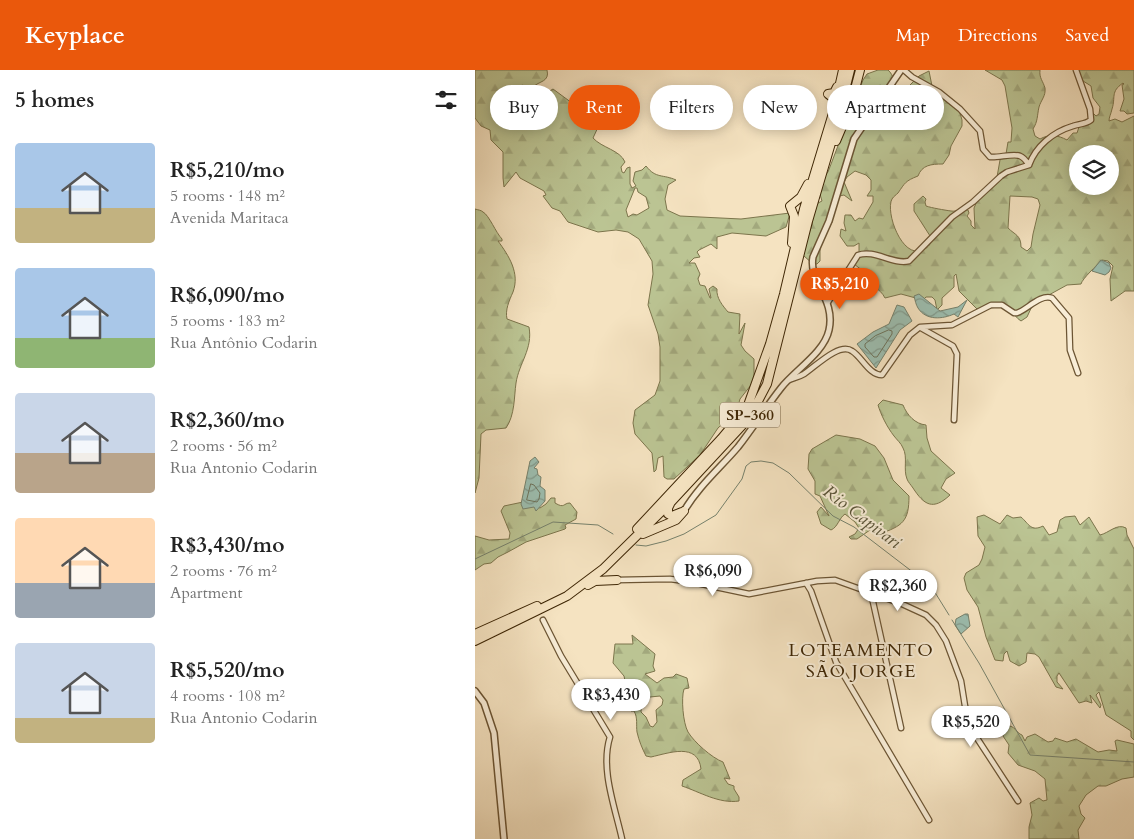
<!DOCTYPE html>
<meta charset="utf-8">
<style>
:root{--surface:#fff;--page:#f6f6f6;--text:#222;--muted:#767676;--accent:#ea580c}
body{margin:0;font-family:Cardo,serif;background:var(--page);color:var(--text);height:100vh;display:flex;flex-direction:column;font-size:19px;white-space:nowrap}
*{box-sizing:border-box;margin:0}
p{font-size:16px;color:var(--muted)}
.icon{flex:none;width:28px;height:28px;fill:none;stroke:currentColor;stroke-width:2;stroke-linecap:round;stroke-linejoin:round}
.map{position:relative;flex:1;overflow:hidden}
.sheet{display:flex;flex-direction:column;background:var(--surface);width:475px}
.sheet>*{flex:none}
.guide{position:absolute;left:15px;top:15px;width:475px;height:45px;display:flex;gap:10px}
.controls{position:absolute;left:594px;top:75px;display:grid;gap:10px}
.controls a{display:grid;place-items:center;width:50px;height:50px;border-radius:50%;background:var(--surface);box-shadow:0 2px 12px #0003;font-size:25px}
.price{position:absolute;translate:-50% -42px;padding:0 11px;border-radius:18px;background:#fff;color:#222;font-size:16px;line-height:32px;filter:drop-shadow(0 1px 2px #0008)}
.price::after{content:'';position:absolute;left:50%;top:30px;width:15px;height:11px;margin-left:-8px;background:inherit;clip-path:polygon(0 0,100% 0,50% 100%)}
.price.selected{background:var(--accent);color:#fff}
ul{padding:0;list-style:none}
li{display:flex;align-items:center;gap:15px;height:125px;padding:0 15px}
li span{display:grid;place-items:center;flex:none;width:140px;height:100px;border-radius:5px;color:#555}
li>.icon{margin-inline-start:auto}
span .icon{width:60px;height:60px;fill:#fffc;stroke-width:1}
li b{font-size:21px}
h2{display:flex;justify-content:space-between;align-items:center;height:60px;padding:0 15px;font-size:21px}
.pill{padding:0 18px;border-radius:22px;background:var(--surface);box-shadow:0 2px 12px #0003;font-size:18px;line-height:45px}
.pill.selected{background:var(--accent);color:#fff}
header{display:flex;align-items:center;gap:30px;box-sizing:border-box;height:70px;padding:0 25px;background:var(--accent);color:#fff}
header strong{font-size:24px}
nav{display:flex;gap:28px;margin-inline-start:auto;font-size:18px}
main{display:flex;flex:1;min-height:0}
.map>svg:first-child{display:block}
</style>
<header>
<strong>Keyplace</strong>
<nav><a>Map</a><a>Directions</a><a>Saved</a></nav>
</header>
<main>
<section class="sheet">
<h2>5 homes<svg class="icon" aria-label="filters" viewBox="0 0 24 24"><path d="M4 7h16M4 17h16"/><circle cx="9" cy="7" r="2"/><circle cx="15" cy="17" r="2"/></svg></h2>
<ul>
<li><span style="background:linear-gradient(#a9c7e8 65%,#c2b280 0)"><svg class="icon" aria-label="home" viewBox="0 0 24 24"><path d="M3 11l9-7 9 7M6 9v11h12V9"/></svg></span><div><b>R$5,210/mo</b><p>5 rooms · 148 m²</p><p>Avenida Maritaca</p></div></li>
<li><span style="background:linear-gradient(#a9c7e8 70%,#8fb573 0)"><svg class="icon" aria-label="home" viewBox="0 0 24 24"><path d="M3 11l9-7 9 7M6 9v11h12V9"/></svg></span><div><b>R$6,090/mo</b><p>5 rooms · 183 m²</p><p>Rua Antônio Codarin</p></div></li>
<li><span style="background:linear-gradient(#c9d6e8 60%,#b9a48a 0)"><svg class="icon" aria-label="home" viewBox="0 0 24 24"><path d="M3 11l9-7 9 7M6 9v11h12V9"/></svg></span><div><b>R$2,360/mo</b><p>2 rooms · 56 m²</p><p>Rua Antonio Codarin</p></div></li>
<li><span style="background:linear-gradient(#ffd9b3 65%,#9aa5b1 0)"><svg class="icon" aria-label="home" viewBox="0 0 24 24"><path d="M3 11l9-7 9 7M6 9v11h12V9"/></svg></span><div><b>R$3,430/mo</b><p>2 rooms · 76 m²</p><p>Apartment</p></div></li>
<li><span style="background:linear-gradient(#c9d6e8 75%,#c2b280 0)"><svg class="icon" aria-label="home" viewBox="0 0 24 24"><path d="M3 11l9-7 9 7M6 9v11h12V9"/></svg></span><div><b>R$5,520/mo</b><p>4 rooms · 108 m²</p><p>Rua Antonio Codarin</p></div></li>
</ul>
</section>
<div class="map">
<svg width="659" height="769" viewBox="0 0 659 769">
<defs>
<pattern id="forest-firs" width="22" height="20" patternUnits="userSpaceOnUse" patternTransform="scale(1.25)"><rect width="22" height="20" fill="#bbc493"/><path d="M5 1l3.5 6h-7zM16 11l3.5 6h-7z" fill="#a2a87d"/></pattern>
<pattern id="water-waves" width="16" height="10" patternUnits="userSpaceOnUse" patternTransform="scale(1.25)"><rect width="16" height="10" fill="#9cbeb0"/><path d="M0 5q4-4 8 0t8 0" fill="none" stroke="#819a8d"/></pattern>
</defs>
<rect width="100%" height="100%" fill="#f5e3c1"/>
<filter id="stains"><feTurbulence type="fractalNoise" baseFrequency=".004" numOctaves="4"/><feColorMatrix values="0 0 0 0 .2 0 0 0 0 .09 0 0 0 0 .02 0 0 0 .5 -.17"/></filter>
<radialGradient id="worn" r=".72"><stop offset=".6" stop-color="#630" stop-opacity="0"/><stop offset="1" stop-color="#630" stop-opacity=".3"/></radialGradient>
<!-- forest -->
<path fill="url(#forest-firs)" stroke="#7c754c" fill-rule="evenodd" d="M0,0H72C75,12 64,11 58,17L69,18L73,22L78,19L97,33H103L123,41L127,39L131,40L118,68C127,78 145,80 150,92L146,97L147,102L149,103L152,98L155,97V114L157,118L161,116L158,111L160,102L167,100L171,96C181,109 188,104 201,110L193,115L190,129L192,140L205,146L266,149L315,143L311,157L291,166L257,163L242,167V179L236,174L224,180L222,182L225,187L219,188L214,193H220L225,204L223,209L225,215L230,216L235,228H236L234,219L238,216L242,219C241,228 248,236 253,242L265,244L264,264L270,253L266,275L270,281L279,289V307L276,315L265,329L263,336L255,347L243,358L225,385L199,409H192L189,407L188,386L183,388L181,400L179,402L177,383L160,364L158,353L160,340L180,325L185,311V277L183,264L173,235L178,204L177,191L164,169L153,162L141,160L123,162L93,152L85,141L77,138L68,126L71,125L69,121L45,108L41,102L29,117L28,108V82L16,70L15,60L6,56L0,48ZM160,118H162L163,122L171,127L174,138L162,145L158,144L153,147L151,140Z
M403,0H413C419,5 420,15 423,22L427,23L444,6L454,1L457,16L467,21L474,34L487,41L485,43L487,50V56L476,76L474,85L468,94C456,94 447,95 443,106C430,111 430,113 423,123C421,125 419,126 417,129C410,142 427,189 447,180C453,178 455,175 457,169L439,141V134L448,126L451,129L450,132L451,136C457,138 469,140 476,141C482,142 487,138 493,140L494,143L492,146L496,151V155L500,159L499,138L503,129L522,107L525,90L531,84L533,72H536L537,58L530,16L527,10L510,0H565C564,8 568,11 570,18C571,26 566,30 564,37C562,46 563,51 558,59L560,66L565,69C574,64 583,65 592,70L598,63H602L604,57L616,51L618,43L621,46L624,44L625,37L618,28L616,16L605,9L602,0H659V43L652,44L649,41H645L649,29L647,15L649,14L648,13C635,22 641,27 637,39C636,44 634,47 634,51L640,49L647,52L659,46V221H650L636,231L635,209L638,196L633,191L627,190C622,195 607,209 606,214L592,215L572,226H568L558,234L552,247L546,251C541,248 539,243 534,240C522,234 514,240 502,239L484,221L481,204L479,206V217L467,228V235L462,240L460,230L457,227H451L448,230L426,224L410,228C405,218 395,214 384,212V206L388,201L379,194L384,183V173L379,176H372L365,166L366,159L371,161L369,153L370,145H376L380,151L384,148L388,149L398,132V126H392L396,120V110L391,105L380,101L372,107L369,112L377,131L369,125L360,127L357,134V152L345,176V191L342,194H338L329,186L325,187L337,155L339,139L343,133L347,131C343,119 344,112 353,102L388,10L392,4ZM602,84H635V116H602ZM535,126L557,127L563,129L565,135L558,164L556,177L552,181L546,177C546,165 540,165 533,158Z
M0,139C3,140 6,140 8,142C14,145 21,163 27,169V171H23C34,186 45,203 38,222C34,231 30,240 32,249L54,257C58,279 44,293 41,313C39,327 40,345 31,358L11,360L6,364L4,408L0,423Z
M408,330L428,335C432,345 440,354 451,355L452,368L456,381L480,403L471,409L466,418L475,425C458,441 449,435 438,418C436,415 433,412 432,409C428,399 433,387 428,378C426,373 422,370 419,366C412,357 406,345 403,335Z
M361,365L385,369L400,376L409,388L418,410L434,426C434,451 428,456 404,464L395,460L382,469H376L374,467L380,464L384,458L380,452L370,444C364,448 363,457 356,460L346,454L342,442L346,437L354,446L345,426L340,424V411L333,399L334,384L337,379Z
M76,428H80V433C90,439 88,433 95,433L102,442L101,449L90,455L91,458L90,459L51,472L33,482L23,487L16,493L9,494L0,500V466L14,470L34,469L35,463L26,441L29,436L48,432L65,438L71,434Z
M509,445L525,454L532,445L538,448L546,447C554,454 556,462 568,456L574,465L582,462L585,450L590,447L600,446L605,455L614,447L625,465C634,463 642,453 651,458L652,465L659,479V670L656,667V661L631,645L624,622L621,625L626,635L625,638L615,625L617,633L611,631L604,633L584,603L582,606V612L588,619L581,617L564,587L560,584L552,583L551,592L544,596L535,591L532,581L529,584L528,591L520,590L511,567L503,537L492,520L489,508L491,503L504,495L507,489L510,477L503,466L502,447Z
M157,565L180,584L178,596L180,601L170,604L182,613L189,608L198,607L201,604L212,608L214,618L209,619C206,628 208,653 213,662C219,672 237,688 248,692L255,709L249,708L253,714L259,716V719L264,727V731C244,734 225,722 207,716L208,710L226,699C223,672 194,683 176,687L171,686C167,678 164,671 162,662C161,655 163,648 159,641H156L158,629L152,620L149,606L138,593L140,574H158ZM167,619L175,627L185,626L188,630L187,635L181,640L182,652L178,657L175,656L171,647L166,642L167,628L165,620Z
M532,656C540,655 541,663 547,665L550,671L552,667L560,664L573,672L578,671L580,668L592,672L601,669L623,682L634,680L642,681L640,671L642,670L659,674V707L647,709L631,716H623L611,725L604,736L606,744L610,748L603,760L604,769H554V757L557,745L555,733L564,728L568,731L572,730L570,709L560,701L543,695L533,683L534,675L528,666Z"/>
<!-- water -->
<path fill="url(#water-waves)" stroke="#76816c" d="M626,190L634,193L636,198L634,202L630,205L617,201Z
M444,224L465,241L483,237L492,230L483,247L479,244C468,249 451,251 443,238C441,235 440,230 439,226Z
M422,235L429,237L437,251L425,260L401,298L382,274L398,262L414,254Z
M60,387L64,392L59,398L62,399L63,405L66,407L65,416L70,420V431L61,441L59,437L48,439L46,434L55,391Z
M490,544H493L495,556L486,564L480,555L481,549Z"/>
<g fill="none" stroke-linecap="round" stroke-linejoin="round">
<!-- shore -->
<path stroke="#6d725a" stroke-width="1" d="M414,260L417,261V264L402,287H399L390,277V274L400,266Z
M56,414L59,415L65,423L64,429L62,432L52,430Z"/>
<!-- stream -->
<path stroke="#76816c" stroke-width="1" d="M161,475L171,476L191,471L209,464L241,445L267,409L271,396L276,392L286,391L298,393L314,403L358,446L379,457L456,516L474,545
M0,489L78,452L123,455L138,464
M477,550L504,593L555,685L659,692"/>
<!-- minor casing -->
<g stroke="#6c5534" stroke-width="7">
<path id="minor" d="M429,0L437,7L464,22L485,39L505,61L508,79L515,87C523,88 539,83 545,86C548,87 552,92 554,95
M554,95C561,76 578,62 598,56C604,54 611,54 616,50L615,39L601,0
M353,232L383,185C400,179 417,195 434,191L477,147L498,132L526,106L532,102L554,95
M446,258L478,276L482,284L479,350
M314,310C319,308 324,307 329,304C340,297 364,272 377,281C387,287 394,305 407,305L435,265L445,257L477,255L516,235H527L539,243H542C553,239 565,224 577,228L594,248L595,280L603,303
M142,510L195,509L217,512L274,524L342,511L360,510L427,534L451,545L461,555L471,571L486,611L490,636L498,662L543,731
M331,513L336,521L361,592L454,750
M396,523L426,658
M68,550L86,586L135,667C125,699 140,737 147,769"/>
</g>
<!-- tertiary casing -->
<g stroke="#6c5534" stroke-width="8">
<path id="tertiary" d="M209,441C223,417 245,398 263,377C278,358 291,337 306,318C320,300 349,283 354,260C361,229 333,211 338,187L354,151L379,69L426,0
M0,621L9,633L19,663L29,769"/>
</g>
<!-- motorway casing -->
<g stroke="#3e2605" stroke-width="10">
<path id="motorway" d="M359,36L358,28L353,24L359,23L362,17
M361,71L375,38L385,0
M317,173L319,146L315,136L326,127L333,114
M195,434L193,438V444L197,446L207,442
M162,459L246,369L272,338L295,274L309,224L329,139L359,40L368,0
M168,464L201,450L209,441
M113,515L120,511L142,510
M0,564L62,536
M0,571L92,526L128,499L196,432L274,348L292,314L333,151L361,56L375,0"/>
</g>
<!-- minor -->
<use href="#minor" stroke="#f8edd7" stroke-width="4.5"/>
<!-- tertiary -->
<use href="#tertiary" stroke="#f8edd7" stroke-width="5"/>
<!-- motorway -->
<use href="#motorway" stroke="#f5e3c1" stroke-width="8"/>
</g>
<g text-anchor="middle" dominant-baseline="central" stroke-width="4" stroke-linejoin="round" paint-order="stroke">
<!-- shield labels -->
<rect fill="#f8edd7" stroke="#766244" stroke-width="1" x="245" y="332.5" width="60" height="25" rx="4"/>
<g font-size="15" font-weight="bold" fill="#3e2605">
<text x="275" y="345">SP-360</text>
</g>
<!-- water labels -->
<g font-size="18" font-style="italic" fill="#5a5438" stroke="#f8edd7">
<text transform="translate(387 447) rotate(37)">Rio Capivari</text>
</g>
<!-- neighbourhood labels -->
<g font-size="18" letter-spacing="1" fill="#3e2605" stroke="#f8edd7">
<text x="386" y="580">LOTEAMENTO<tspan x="386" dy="21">SÃO JORGE</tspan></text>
</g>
</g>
<rect width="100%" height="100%" filter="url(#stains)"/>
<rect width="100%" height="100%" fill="url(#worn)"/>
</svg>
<div class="controls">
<a><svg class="icon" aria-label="layers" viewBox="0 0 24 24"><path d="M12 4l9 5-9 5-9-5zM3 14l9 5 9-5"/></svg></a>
</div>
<b class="price selected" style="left:365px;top:240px">R$5,210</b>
<b class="price" style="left:238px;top:527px">R$6,090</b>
<b class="price" style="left:423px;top:542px">R$2,360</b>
<b class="price" style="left:136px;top:651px">R$3,430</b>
<b class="price" style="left:496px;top:678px">R$5,520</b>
<div class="guide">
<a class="pill">Buy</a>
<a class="pill selected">Rent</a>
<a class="pill">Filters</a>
<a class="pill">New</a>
<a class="pill">Apartment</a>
</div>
</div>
</main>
